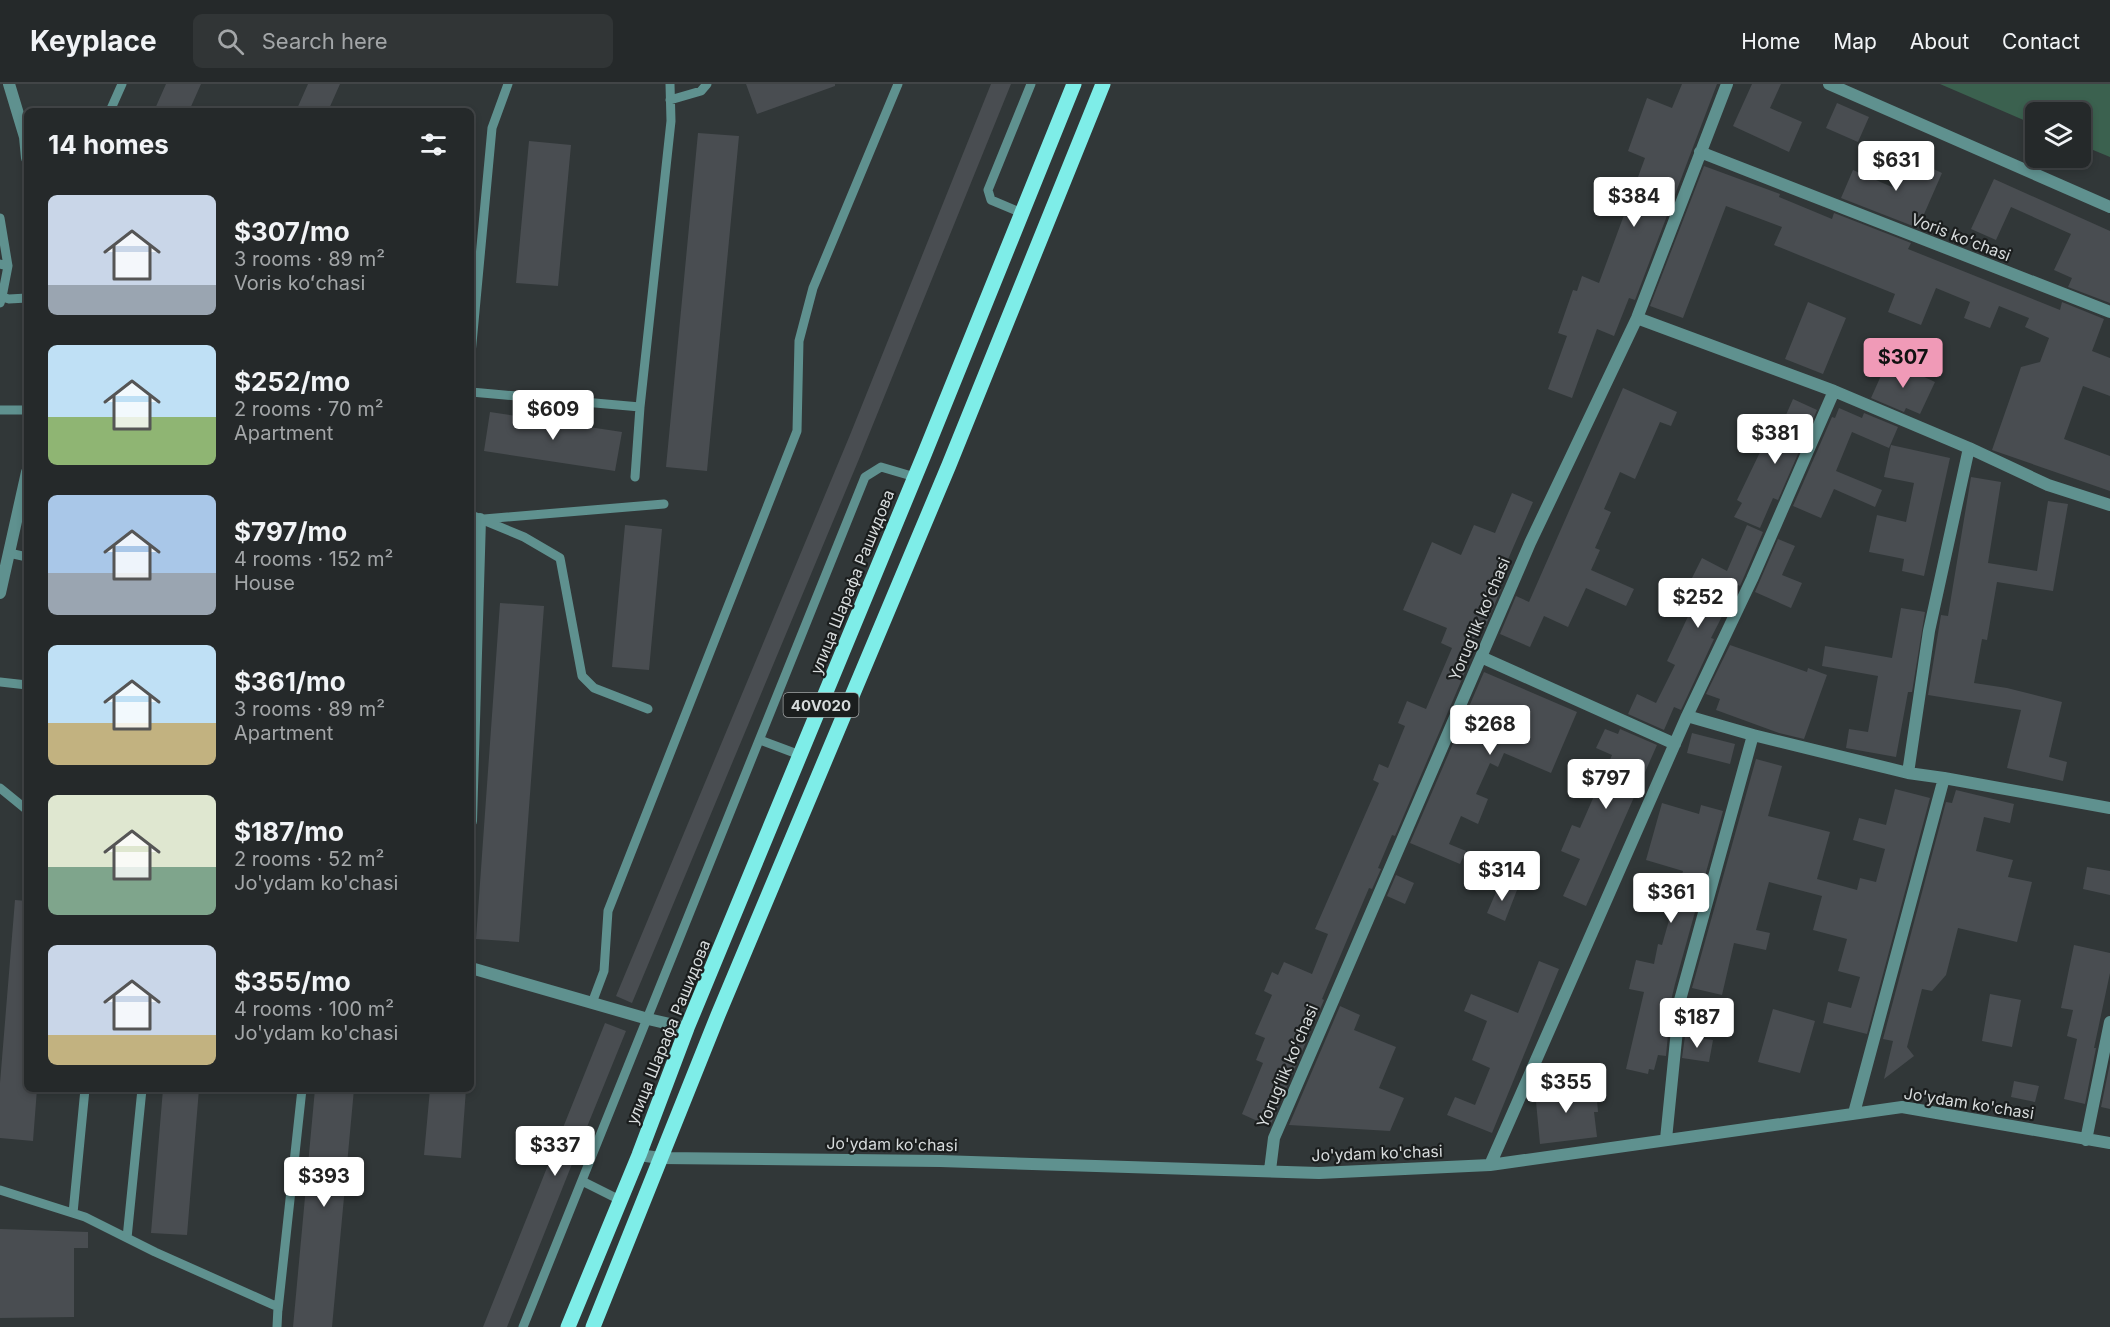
<!DOCTYPE html>
<meta charset="utf-8">
<style>
:root{--surface:#25292a;--page:#313536;--text:#f1f3f6;--muted:#a3a6a8;--line:#424547;--accent:#f09ab7}
body{margin:0;font-family:Inter,sans-serif;background:var(--page);color:var(--text);height:100vh;display:flex;flex-direction:column;font-size:22px;white-space:nowrap}
*{box-sizing:border-box;margin:0}
p{font-size:20px;color:var(--muted)}
.icon{flex:none;width:33px;height:33px;fill:none;stroke:currentColor;stroke-width:2;stroke-linecap:round;stroke-linejoin:round}
.map{position:relative;flex:1;overflow:hidden}
.side{position:absolute;left:24px;top:24px;width:450px;height:984px;display:flex;flex-direction:column;background:var(--surface);border-radius:9px;box-shadow:0 3px 9px #0003,0 0 0 2px var(--line)}
.side>*{flex:none}
.controls{position:absolute;left:2025px;top:18px;display:grid;gap:12px}
.controls a{display:grid;place-items:center;width:66px;height:66px;border-radius:9px;background:var(--surface);box-shadow:0 3px 9px #0003,0 0 0 2px var(--line);font-size:30px}
.price{position:absolute;translate:-50% -51px;padding:0 14px;border-radius:6px;background:#fff;color:#222;font-size:20px;line-height:39px;filter:drop-shadow(0 2px 3px #0008)}
.price::after{content:'';position:absolute;left:50%;top:36px;width:18px;height:14px;margin-left:-9px;background:inherit;clip-path:polygon(0 0,100% 0,50% 100%)}
.price.active{background:var(--accent);color:#111}
ul{padding:0;list-style:none}
li{display:flex;align-items:center;gap:18px;height:150px;padding:0 24px}
li span{display:grid;place-items:center;flex:none;width:168px;height:120px;border-radius:9px;color:#555}
li>.icon{margin-inline-start:auto}
span .icon{width:72px;height:72px;fill:#fffc;stroke-width:1}
li b{font-size:26px}
h2{display:flex;justify-content:space-between;align-items:center;height:72px;padding:0 24px;font-size:26px}
header{display:flex;align-items:center;gap:36px;box-sizing:border-box;height:84px;padding:0 30px;background:var(--surface);border-bottom:2px solid var(--line)}
header strong{font-size:28px}
nav{display:flex;gap:33px;margin-inline-start:auto;font-size:21px}
.search{width:420px;height:54px;background:var(--page);display:flex;align-items:center;gap:15px;box-sizing:border-box;padding:0 21px;border-radius:9px;color:var(--muted);font-size:22px}
.map>svg:first-child{display:block}
</style>
<header>
<strong>Keyplace</strong>
<div class="search"><svg class="icon" aria-label="search" viewBox="0 0 24 24"><circle cx="10" cy="10" r="6"/><path d="M15 15l6 6"/></svg>Search here</div>
<nav><a>Home</a><a>Map</a><a>About</a><a>Contact</a></nav>
</header>
<div class="map">
<svg width="2110" height="1243" viewBox="0 0 2110 1243">
<rect width="100%" height="100%" fill="#313738"/>
<!-- green -->
<path fill="#3b614f" d="M1940,0H2110V73L2081,61L2080,28H2036L2035,41Z"/>
<!-- building -->
<path fill="#494d51" d="M166,0H201L189,27H154Z
M308,0H340L328,27H296Z
M746,0H835V2L757,30Z
M991,0H1011L859,375L632,919L616,912L850,351Z
M1682,0H1717L1635,216L1629,214L1614,252L1597,245L1572,314L1548,305L1567,252L1558,249L1573,206L1577,207L1582,192L1599,199L1645,74L1628,67L1647,14L1672,24Z
M1752,0H1781L1770,24L1802,38L1789,68L1733,42Z
M1837,19L1869,33L1858,58L1826,44Z
M698,49L739,52L707,387L666,383Z
M529,57L571,61L558,202L516,199Z
M1905,72L1942,89L1918,144L1841,114L1853,86L1892,103Z
M1704,82L1780,110L1779,113L1832,135L1834,129L1911,159L1908,165L2060,226L2062,218L2104,235L2092,267L2110,274V312L2083,302L2064,355L2110,372V407L1992,366L2021,283L2040,278L2049,254L2025,243L2029,234L1999,222L1990,244L1964,234L1970,218L1936,204L1921,241L1888,228L1895,210L1774,161L1782,143L1726,122L1683,234L1650,222Z
M1994,95L2110,147V219L2068,203L2072,194L2054,186L2071,150L2011,123L1996,156L1971,145Z
M1808,218L1846,234L1823,290L1785,275Z
M1888,276L1935,298L1920,330L1906,324L1904,328L1871,314Z
M1623,304L1677,328L1671,342L1660,338L1635,395L1620,388L1604,425L1611,428L1595,464L1600,466L1591,486L1634,505L1626,522L1586,504L1568,543L1544,532L1530,563L1500,550L1516,512L1529,518Z
M1793,315L1817,326L1778,416L1773,414L1760,444L1734,433L1742,419L1737,416L1762,364L1770,367Z
M1839,324L1862,334L1864,329L1898,343L1889,364L1852,348L1836,387L1882,406L1875,423L1834,405L1821,434L1793,422L1832,333L1835,334Z
M490,328L622,348L615,387L484,367Z
M1891,361L1950,374L1924,492L1902,487L1904,475L1869,468L1877,431L1906,438L1914,399L1884,393Z
M1971,393L2001,398L1988,479L2037,487L2048,417L2068,420L2053,507L1997,498L1987,556L1982,555L1974,599L2007,604L2062,618L2049,673L2067,678L2063,697L2007,684L2021,626L1928,611L1941,531L1948,532Z
M1512,409L1533,418L1496,503L1501,505L1485,543L1480,541L1464,579L1468,581L1395,752L1392,751L1378,784L1381,785L1372,805L1369,804L1322,915L1324,916L1271,1040H1264L1242,1030L1263,979L1256,976L1265,954L1255,950L1272,911L1264,907L1272,888L1278,891L1284,878L1312,890L1328,850L1315,845L1379,699L1373,696L1379,680L1388,684L1405,642L1398,639L1407,617L1426,625L1452,564L1441,559L1447,544L1403,526L1432,458L1461,471L1474,441L1495,449Z
M625,441L662,445L649,586L612,583Z
M1747,441L1763,448L1740,502L1738,501L1711,554L1714,555L1681,626L1674,623L1664,646L1628,630L1637,610L1656,619L1675,581L1667,577L1692,524L1680,518L1702,474L1727,487Z
M1778,455L1795,462L1782,491L1802,499L1791,524L1755,508Z
M500,519L544,522L519,858L476,855Z
M1901,524L1925,528L1912,608H1908L1896,673L1846,664L1849,645L1868,648L1878,592L1822,582L1825,562L1892,574Z
M1730,561L1807,588L1808,584L1827,591L1804,655L1779,649L1716,626L1720,615L1706,610Z
M1484,588L1577,628L1551,689L1504,669L1498,683L1490,679L1476,710L1488,715L1478,740L1461,732L1449,760L1466,767L1460,780L1410,759Z
M1605,645L1618,650L1620,645L1657,661L1586,822L1563,812L1580,775L1561,767L1572,741L1580,744L1612,671L1596,664Z
M1692,649L1735,660L1730,680L1687,669Z
M1756,675L1782,682L1768,732L1830,748L1817,795L1857,806L1860,794L1876,798L1885,765L1853,756L1859,734L1886,741L1895,705L1930,714L1867,950L1823,939L1828,918L1851,924L1860,893L1838,887L1847,855L1813,846L1822,812L1769,798L1756,846L1770,849L1766,866L1734,859L1722,911L1692,904Z
M1956,706L2014,720L2010,739L1984,733L1976,767L2013,776L2008,793L2032,798L2017,858L1958,844L1946,891L1932,907L1922,905L1907,963L1914,972L1884,995L1893,957L1883,955L1946,718L1952,719Z
M1662,719L1699,730L1701,721L1723,727L1675,900L1663,950H1668L1666,972L1658,971L1654,986L1649,985L1648,990L1626,985L1644,908L1629,905L1636,876L1654,880L1658,860L1662,861L1683,787L1646,776Z
M2087,783L2110,787V811L2083,805Z
M1396,791L1414,799L1405,820L1387,812Z
M1500,799L1517,806L1505,837L1487,829Z
M15,816L27,817V1005H37L33,1057L0,1054V999Z
M2074,861L2110,869V889L2094,964H2096L2085,1020L2064,1015L2077,955L2067,952L2073,926L2061,924Z
M1539,877L1559,885L1492,1049L1447,1031L1455,1013L1475,1021L1490,984L1472,976L1487,937L1464,927L1471,910L1518,929Z
M1990,910L2021,916L2012,963L1982,957Z
M1340,922L1360,931L1354,946L1396,963L1379,1004L1404,1014L1390,1047L1289,1041Z
M1773,925L1815,937L1800,989L1758,978Z
M605,939L626,947L578,1065L507,1243H483Z
M1685,952L1713,956L1709,978L1682,974Z
M2110,979V1025L2101,1023Z
M2014,997L2039,1002L2035,1018L2011,1013Z
M1573,1002L1574,1006L1596,1004L1598,1028H1594L1597,1053L1540,1060L1535,1007Z
M163,1005H199L187,1151L151,1149Z
M315,1005H354L332,1243H293Z
M430,1005H466L461,1074L424,1071Z
M0,1145L88,1148V1164H74V1233L0,1234Z"/>
<g fill="none" stroke-linecap="round" stroke-linejoin="round">
<!-- lane -->
<path stroke="#5f918f" stroke-width="9" d="M670,16L701,7L707,0
M110,27L122,0
M1022,129L991,116L988,106L1031,0
M0,134L8,182
M0,180L8,182L2,213
M0,219L2,213L9,215L27,214
M471,270L492,44L508,0
M471,308L640,323L671,37L670,0
M0,326H27
M635,393L640,323
M471,431L524,453L560,474L582,592L594,604L648,625
M484,435L664,420
M9,469L27,473
M0,598L27,601
M760,656L800,671
M0,704L27,726
M592,919L604,887L608,827L797,347L799,257L813,204L898,0
M582,1097L620,1116
M0,1106L85,1133L155,1168L278,1223L277,1243
M73,1129L85,1005
M127,1154L142,1005
M278,1226L302,1005
M523,1243L865,393L881,383L915,393"/>
<!-- street -->
<path stroke="#5f918f" stroke-width="12" d="M9,0L25,53L27,74
M1829,0L2110,123
M1700,68L2110,228
M1834,307L1969,364
M0,509L27,388
M1481,573L1675,660
M1753,651L1908,689
M1944,694L2110,724
M471,737L480,435
M471,884L648,935L687,944
M1854,1029L1944,694L1908,689L1929,547L1969,364L2048,401L2110,421
M1666,1055L1680,916L1753,651L1687,632
M2086,1056L2110,938
M639,1071L660,1074L940,1077L1319,1089L1490,1081L1902,1023L2110,1059
M1490,1081L1687,632L1752,495L1834,307L1637,234
M1270,1086L1274,1054L1530,459L1637,234L1727,0"/>
<!-- primary -->
<path stroke="#7eede8" stroke-width="15" d="M568,1243L639,1071L687,944L924,371L1074,0
M593,1243L718,931L949,381L1103,0"/>
</g>
<g text-anchor="middle" dominant-baseline="central" stroke-width="4.5" stroke-linejoin="round" paint-order="stroke">
<!-- shield labels -->
<rect fill="#1b1e1e" stroke="#9fa2a3" stroke-width="1.5" x="783.5" y="609" width="75" height="24" rx="4.5"/>
<g font-size="15" font-weight="bold" fill="#d7dbdc">
<text x="821" y="621">40V020</text>
</g>
<!-- street labels -->
<g font-size="16" fill="#d7dbdc" stroke="#1b1e1e">
<text transform="translate(1961 153) rotate(21)">Voris koʻchasi</text>
<text transform="translate(852 498) rotate(-68)">улица Шарафа Рашидова</text>
<text transform="translate(1479 535) rotate(-67)">Yorugʻlik koʻchasi</text>
<text transform="translate(668 948) rotate(-68)">улица Шарафа Рашидова</text>
<text transform="translate(1287 982) rotate(-67)">Yorugʻlik koʻchasi</text>
<text transform="translate(1969 1019) rotate(9)">Jo'ydam ko'chasi</text>
<text transform="translate(892 1060) rotate(1)">Jo'ydam ko'chasi</text>
<text transform="translate(1377 1069) rotate(-2)">Jo'ydam ko'chasi</text>
</g>
</g>
</svg>
<div class="controls">
<a><svg class="icon" aria-label="layers" viewBox="0 0 24 24"><path d="M12 4l9 5-9 5-9-5zM3 14l9 5 9-5"/></svg></a>
</div>
<b class="price" style="left:1896px;top:108px">$631</b>
<b class="price" style="left:1634px;top:144px">$384</b>
<b class="price active" style="left:1903px;top:305px">$307</b>
<b class="price" style="left:553px;top:357px">$609</b>
<b class="price" style="left:1775px;top:381px">$381</b>
<b class="price" style="left:1698px;top:545px">$252</b>
<b class="price" style="left:1490px;top:672px">$268</b>
<b class="price" style="left:1606px;top:726px">$797</b>
<b class="price" style="left:1502px;top:818px">$314</b>
<b class="price" style="left:1671px;top:840px">$361</b>
<b class="price" style="left:1697px;top:965px">$187</b>
<b class="price" style="left:1566px;top:1030px">$355</b>
<b class="price" style="left:555px;top:1093px">$337</b>
<b class="price" style="left:324px;top:1124px">$393</b>
<section class="side">
<h2>14 homes<svg class="icon" aria-label="filters" viewBox="0 0 24 24"><path d="M4 7h16M4 17h16"/><circle cx="9" cy="7" r="2"/><circle cx="15" cy="17" r="2"/></svg></h2>
<ul>
<li><span style="background:linear-gradient(#c9d6e8 75%,#9aa5b1 0)"><svg class="icon" aria-label="home" viewBox="0 0 24 24"><path d="M3 11l9-7 9 7M6 9v11h12V9"/></svg></span><div><b>$307/mo</b><p>3 rooms · 89 m²</p><p>Voris koʻchasi</p></div></li>
<li><span style="background:linear-gradient(#bfe0f5 60%,#8fb573 0)"><svg class="icon" aria-label="home" viewBox="0 0 24 24"><path d="M3 11l9-7 9 7M6 9v11h12V9"/></svg></span><div><b>$252/mo</b><p>2 rooms · 70 m²</p><p>Apartment</p></div></li>
<li><span style="background:linear-gradient(#a9c7e8 65%,#9aa5b1 0)"><svg class="icon" aria-label="home" viewBox="0 0 24 24"><path d="M3 11l9-7 9 7M6 9v11h12V9"/></svg></span><div><b>$797/mo</b><p>4 rooms · 152 m²</p><p>House</p></div></li>
<li><span style="background:linear-gradient(#bfe0f5 65%,#c2b280 0)"><svg class="icon" aria-label="home" viewBox="0 0 24 24"><path d="M3 11l9-7 9 7M6 9v11h12V9"/></svg></span><div><b>$361/mo</b><p>3 rooms · 89 m²</p><p>Apartment</p></div></li>
<li><span style="background:linear-gradient(#dfe7d0 60%,#7fa58c 0)"><svg class="icon" aria-label="home" viewBox="0 0 24 24"><path d="M3 11l9-7 9 7M6 9v11h12V9"/></svg></span><div><b>$187/mo</b><p>2 rooms · 52 m²</p><p>Jo'ydam ko'chasi</p></div></li>
<li><span style="background:linear-gradient(#c9d6e8 75%,#c2b280 0)"><svg class="icon" aria-label="home" viewBox="0 0 24 24"><path d="M3 11l9-7 9 7M6 9v11h12V9"/></svg></span><div><b>$355/mo</b><p>4 rooms · 100 m²</p><p>Jo'ydam ko'chasi</p></div></li>
</ul>
</section>
</div>
